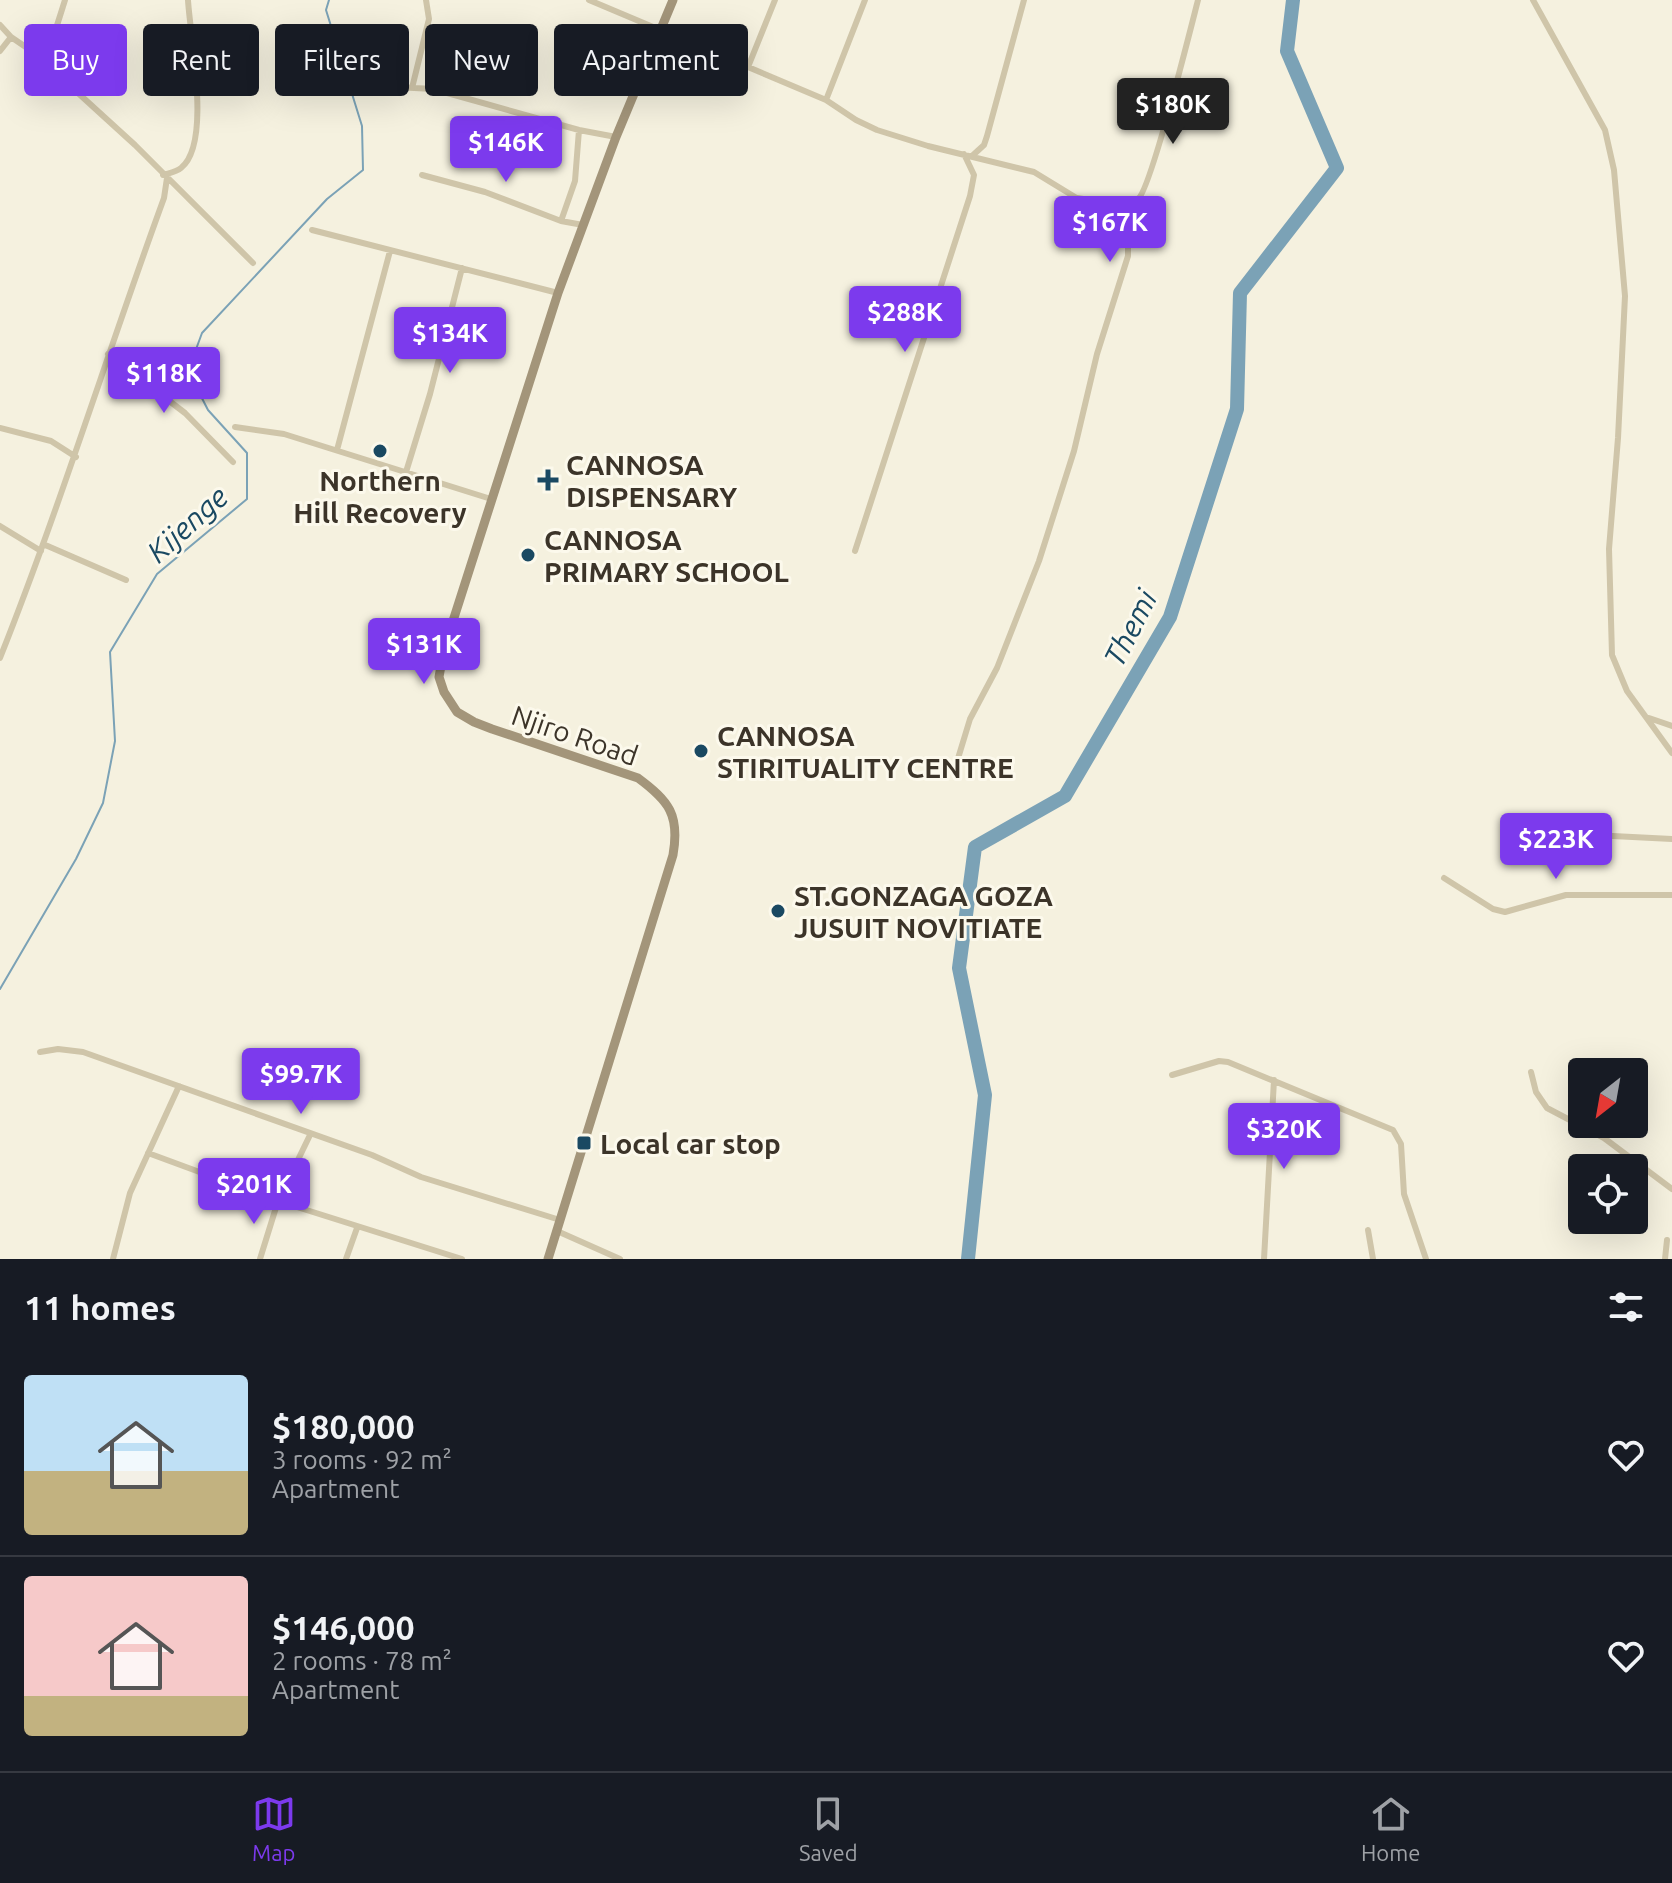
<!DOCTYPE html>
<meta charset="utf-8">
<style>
:root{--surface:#171b24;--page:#20242c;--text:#f1f3f6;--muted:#9ea1a6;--line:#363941;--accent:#7c3aed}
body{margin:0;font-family:Ubuntu,sans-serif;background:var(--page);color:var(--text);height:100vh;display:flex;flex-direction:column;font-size:30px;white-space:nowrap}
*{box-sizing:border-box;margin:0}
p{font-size:26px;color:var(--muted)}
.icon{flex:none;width:44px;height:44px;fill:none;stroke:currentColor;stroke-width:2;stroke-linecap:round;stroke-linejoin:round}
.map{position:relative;height:1259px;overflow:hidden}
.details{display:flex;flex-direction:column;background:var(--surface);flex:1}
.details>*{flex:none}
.hud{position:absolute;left:24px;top:24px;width:800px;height:72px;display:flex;gap:16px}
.needle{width:52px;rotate:211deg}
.fabs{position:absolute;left:1568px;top:1058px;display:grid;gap:16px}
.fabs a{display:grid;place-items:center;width:80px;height:80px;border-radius:8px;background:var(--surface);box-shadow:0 8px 32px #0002;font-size:40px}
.price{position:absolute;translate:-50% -68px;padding:0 18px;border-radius:8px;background:var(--accent);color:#fff;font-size:26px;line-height:52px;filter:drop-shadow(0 2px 4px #0008)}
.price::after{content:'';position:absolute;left:50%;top:48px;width:24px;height:18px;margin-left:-12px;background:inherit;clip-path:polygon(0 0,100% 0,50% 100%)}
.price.on{background:#222;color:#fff}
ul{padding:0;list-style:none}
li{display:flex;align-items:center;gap:24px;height:200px;padding:0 24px}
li+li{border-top:2px solid var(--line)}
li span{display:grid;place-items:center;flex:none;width:224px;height:160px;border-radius:8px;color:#555}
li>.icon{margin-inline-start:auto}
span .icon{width:96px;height:96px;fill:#fffc;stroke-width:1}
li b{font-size:34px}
h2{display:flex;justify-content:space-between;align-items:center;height:96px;padding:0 24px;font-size:34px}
.pill{padding:0 28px;border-radius:8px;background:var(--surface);box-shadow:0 8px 32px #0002;font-size:28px;line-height:72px}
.pill.on{background:var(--accent);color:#fff}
.dock{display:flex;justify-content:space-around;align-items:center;height:112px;border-top:2px solid var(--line);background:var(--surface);font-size:22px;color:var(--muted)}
.dock a{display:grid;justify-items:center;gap:4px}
.dock .on{color:var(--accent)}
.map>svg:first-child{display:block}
</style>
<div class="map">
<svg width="1672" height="1259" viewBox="0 0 1672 1259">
<rect width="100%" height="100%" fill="#f5f1df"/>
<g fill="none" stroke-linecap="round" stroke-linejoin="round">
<!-- stream -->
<path stroke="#7ba2b6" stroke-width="2" d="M0,989L76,859L103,803L115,741L110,652L157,574L247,499V453L208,410L188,371L202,333L327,199L363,170L362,126L326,10L329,0"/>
<!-- river -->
<path stroke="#7ba2b6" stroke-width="14" d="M968,1259L985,1095L959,968L975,847L1065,796L1170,617L1237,409L1240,293L1337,168L1287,51L1293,0"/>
<!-- street -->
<path stroke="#cfc5a9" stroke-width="6" d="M589,0L826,100L856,120L877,130L928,146L1034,172L1111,219L1128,241V256L1097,354L1074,451L1039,561L997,668L970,719L956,765
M1533,0L1605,130L1614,170L1625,296L1618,438L1609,549L1612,655L1627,691L1672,753
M0,25L11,37L33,52L135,145L253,263
M0,51L11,37
M40,59L53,38L65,0
M748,67L775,0
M377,86L433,89L579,130L616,137
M412,88L429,19L426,0
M826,100L865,0
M972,156L984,145L987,136L1024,0
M163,175C169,173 176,172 181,168C212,144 190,37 188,0
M422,175L485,192L561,221L583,225
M1077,198C1093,200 1124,209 1138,199C1151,189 1191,27 1198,0
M561,221L575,181L579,130
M312,230L558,293
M108,354L185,413L233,462
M235,427L284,434L491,499
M0,428L51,441L76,457
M337,450L390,251
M406,472L430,394L462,268
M0,526L41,551
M43,544L126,580
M855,551L970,196L974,175L964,154
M0,658C60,507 108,351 164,198L167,178
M1649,718L1672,726
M1538,828L1593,835L1672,839
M1444,878L1493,909L1505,912L1566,895H1672
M40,1052L58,1049L83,1052L372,1155L421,1177L560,1220
M1531,1072L1536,1092L1547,1108L1604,1138L1672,1189
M1172,1075L1219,1061L1228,1062L1393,1130L1401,1144L1404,1194L1426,1259
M148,1153L278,1201L462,1259
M1368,1230L1373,1259
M557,1231L620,1259
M113,1259L130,1193L179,1086
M260,1259L278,1201L310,1135
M346,1259L357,1228
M1264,1259L1274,1080
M1665,1259L1667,1240"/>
<!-- secondary -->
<path stroke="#a3957a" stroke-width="9" d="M548,1259L673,855C680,815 669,801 638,778L492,729L474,722L457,712L444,692L439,677L444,649L558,293L616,137L673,0"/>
</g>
<!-- markers -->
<g fill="#1a4962" stroke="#fcf9ec" stroke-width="3">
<circle cx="380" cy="451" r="8"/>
<path d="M544 468h8v8h8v8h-8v8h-8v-8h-8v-8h8z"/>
<circle cx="528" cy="555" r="8"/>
<circle cx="701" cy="751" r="8"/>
<circle cx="778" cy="911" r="8"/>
<rect x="576" y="1135" width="16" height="16" rx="4"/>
</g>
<g text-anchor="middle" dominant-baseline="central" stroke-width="6" stroke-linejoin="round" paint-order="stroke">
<!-- poi labels -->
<g font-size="28" font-weight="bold" fill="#3c3429" stroke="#fcf9ec" text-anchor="start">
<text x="566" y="464">CANNOSA<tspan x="566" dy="32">DISPENSARY</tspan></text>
<text x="380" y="480" text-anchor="middle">Northern<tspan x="380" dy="32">Hill Recovery</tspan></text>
<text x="544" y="539">CANNOSA<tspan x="544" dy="32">PRIMARY SCHOOL</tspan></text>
<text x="717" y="735">CANNOSA<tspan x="717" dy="32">STIRITUALITY CENTRE</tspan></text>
<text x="794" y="895">ST.GONZAGA GOZA<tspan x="794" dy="32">JUSUIT NOVITIATE</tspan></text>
<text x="600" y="1143">Local car stop</text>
</g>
<!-- street labels -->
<g font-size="28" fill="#3c3429" stroke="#fcf9ec">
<text transform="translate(575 735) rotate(19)">Njiro Road</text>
</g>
<!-- water labels -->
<g font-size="30" font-style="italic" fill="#1a4962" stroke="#fcf9ec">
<text transform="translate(187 524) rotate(-42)">Kijenge</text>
<text transform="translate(1130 628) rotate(-63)">Themi</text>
</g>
</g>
</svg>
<div class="fabs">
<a><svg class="needle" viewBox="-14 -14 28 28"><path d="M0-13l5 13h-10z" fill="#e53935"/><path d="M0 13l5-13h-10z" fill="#9ea1a6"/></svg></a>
<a><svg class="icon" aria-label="locate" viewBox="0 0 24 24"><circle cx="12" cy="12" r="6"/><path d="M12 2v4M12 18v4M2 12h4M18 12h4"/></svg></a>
</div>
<b class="price on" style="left:1173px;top:146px">$180K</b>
<b class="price" style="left:506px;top:184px">$146K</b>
<b class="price" style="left:1110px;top:264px">$167K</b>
<b class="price" style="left:905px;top:354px">$288K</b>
<b class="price" style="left:450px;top:375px">$134K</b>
<b class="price" style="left:164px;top:415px">$118K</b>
<b class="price" style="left:424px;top:686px">$131K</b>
<b class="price" style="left:1556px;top:881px">$223K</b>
<b class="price" style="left:301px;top:1116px">$99.7K</b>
<b class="price" style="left:1284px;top:1171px">$320K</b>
<b class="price" style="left:254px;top:1226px">$201K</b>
<div class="hud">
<a class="pill on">Buy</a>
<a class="pill">Rent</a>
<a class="pill">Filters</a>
<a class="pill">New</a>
<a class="pill">Apartment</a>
</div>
</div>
<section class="details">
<h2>11 homes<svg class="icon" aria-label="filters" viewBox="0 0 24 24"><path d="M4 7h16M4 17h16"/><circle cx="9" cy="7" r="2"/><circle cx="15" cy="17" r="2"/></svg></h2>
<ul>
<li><span style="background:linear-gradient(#bfe0f5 60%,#c2b280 0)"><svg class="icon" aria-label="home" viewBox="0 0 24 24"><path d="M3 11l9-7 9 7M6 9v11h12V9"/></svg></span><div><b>$180,000</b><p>3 rooms · 92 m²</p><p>Apartment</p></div><svg class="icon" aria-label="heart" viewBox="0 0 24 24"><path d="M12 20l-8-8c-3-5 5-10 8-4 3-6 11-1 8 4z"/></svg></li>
<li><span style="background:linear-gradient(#f6c9c9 75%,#c2b280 0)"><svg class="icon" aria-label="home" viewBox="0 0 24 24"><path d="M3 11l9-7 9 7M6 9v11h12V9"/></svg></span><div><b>$146,000</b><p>2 rooms · 78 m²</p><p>Apartment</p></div><svg class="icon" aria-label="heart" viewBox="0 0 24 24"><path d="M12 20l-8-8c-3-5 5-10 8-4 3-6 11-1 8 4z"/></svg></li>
</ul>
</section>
<nav class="dock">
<a class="on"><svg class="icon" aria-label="map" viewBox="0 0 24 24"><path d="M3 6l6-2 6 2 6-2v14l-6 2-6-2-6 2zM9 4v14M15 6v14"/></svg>Map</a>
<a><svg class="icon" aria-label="saved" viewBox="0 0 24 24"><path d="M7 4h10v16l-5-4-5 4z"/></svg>Saved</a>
<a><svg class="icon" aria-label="home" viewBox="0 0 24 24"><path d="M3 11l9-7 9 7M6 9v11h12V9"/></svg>Home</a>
</nav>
